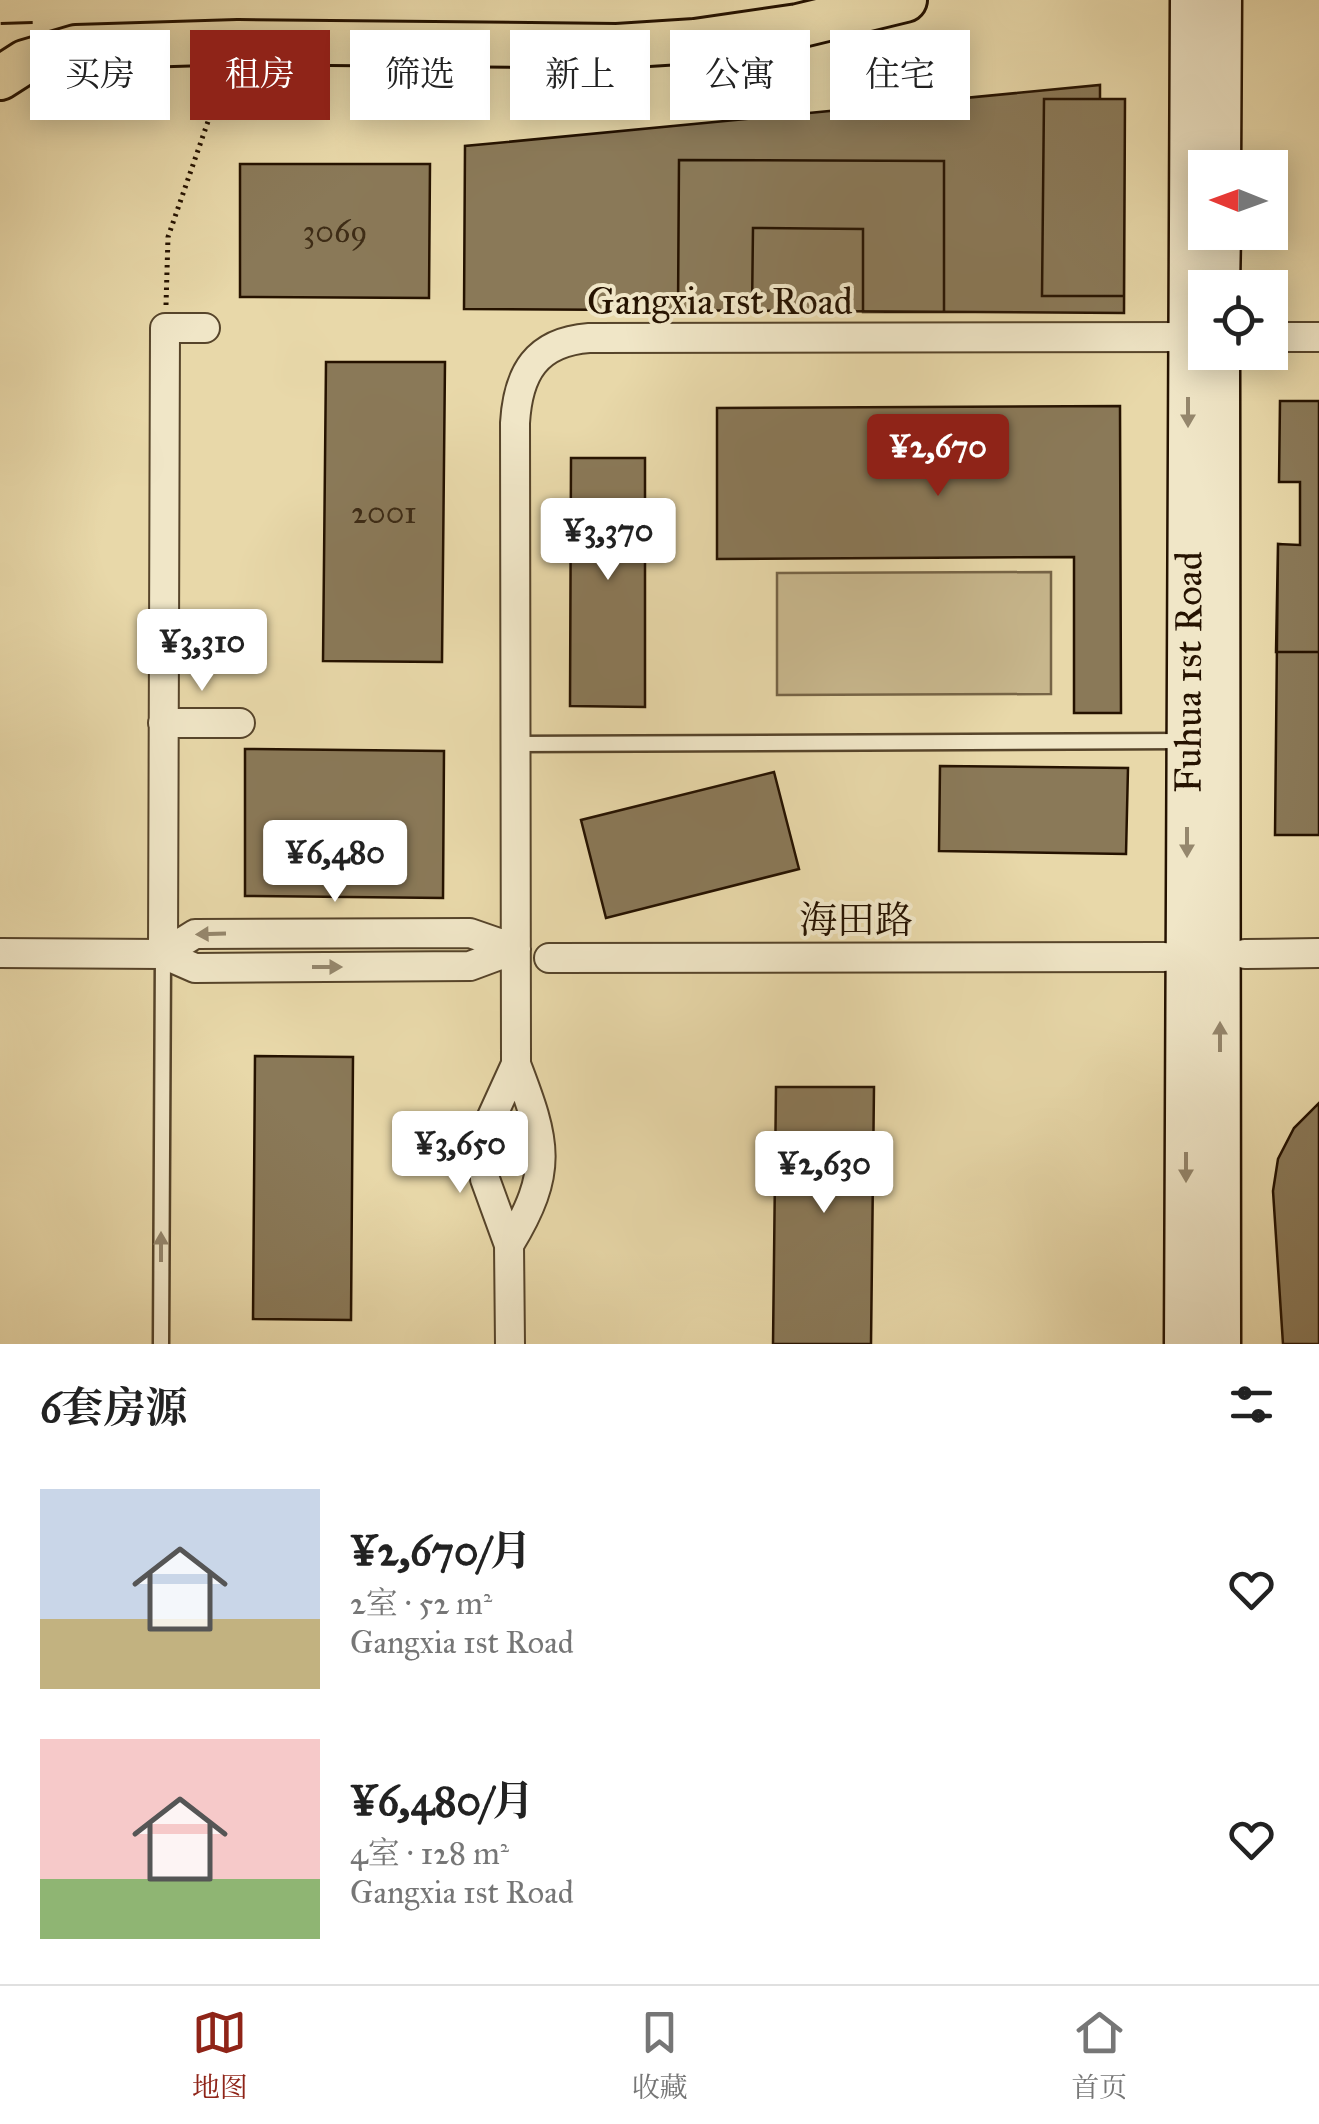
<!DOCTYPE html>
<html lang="zh">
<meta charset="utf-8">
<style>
:root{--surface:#fff;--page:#f6f6f6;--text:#222;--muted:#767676;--line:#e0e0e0;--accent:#8f2418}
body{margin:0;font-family:"IM FELL Great Primer","Noto Serif SC",serif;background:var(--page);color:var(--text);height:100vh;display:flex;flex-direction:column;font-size:38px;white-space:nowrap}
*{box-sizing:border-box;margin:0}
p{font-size:32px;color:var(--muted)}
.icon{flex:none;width:55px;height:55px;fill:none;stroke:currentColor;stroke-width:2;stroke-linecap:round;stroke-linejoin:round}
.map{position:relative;height:1344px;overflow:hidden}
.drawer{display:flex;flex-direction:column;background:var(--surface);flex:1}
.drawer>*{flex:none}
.banner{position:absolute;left:30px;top:30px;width:1260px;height:90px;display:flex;gap:20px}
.needle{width:65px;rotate:271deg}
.controls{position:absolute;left:1188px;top:150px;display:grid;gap:20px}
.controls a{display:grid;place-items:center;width:100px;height:100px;border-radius:0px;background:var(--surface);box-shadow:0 5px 25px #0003;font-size:50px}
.price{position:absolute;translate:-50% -85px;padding:0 22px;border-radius:10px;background:#fff;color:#222;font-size:32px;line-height:65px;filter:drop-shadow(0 2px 5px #0008)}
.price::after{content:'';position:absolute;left:50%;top:60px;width:30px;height:22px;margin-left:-15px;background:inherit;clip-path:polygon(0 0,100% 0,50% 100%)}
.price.on{background:var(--accent);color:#fff}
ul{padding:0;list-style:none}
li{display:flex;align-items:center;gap:30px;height:250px;padding:0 40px}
li span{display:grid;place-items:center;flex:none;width:280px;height:200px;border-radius:0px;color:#555}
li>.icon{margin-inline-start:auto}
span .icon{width:120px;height:120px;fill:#fffc;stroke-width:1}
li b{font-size:42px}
h2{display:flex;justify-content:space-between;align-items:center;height:120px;padding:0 40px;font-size:42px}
.tag{padding:0 35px;border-radius:0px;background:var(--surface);box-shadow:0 5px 25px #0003;font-size:35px;line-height:90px}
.tag.on{background:var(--accent);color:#fff}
.menu{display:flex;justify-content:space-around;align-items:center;height:140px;border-top:2px solid var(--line);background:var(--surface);font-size:28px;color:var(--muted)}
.menu a{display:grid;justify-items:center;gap:5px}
.menu .on{color:var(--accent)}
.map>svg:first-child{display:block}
</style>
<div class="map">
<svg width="1319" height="1344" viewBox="0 0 1319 1344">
<rect width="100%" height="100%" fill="#e8d8a9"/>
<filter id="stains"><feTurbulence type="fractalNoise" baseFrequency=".002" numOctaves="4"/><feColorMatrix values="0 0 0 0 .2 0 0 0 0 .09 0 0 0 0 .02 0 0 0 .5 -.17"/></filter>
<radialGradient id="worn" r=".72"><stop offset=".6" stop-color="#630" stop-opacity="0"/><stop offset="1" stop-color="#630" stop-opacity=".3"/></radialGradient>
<!-- green -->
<path fill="#c7b68c" stroke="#766446" stroke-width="2.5" d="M1051,572V694L777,695V573Z"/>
<!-- building -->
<path fill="#8a7958" stroke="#251200" stroke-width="2.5" d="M1100,85V99H1125L1124,313L464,309L465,146Z
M1044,99H1125L1124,296H1042Z
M679,160L944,161V312H863V229L753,228L752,311L678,310Z
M240,164H430L429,298L240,297Z
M326,362H445L442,662L323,661Z
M1280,401H1319V652H1276L1278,544L1300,545V482H1279Z
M1280,401H1319V835H1275L1278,544L1300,545V482H1279Z
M1120,406L1121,713H1074V557L717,559V408Z
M571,458H645V707L570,706Z
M245,749L444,751L443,898L245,896Z
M940,766L1128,768L1126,854L939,851Z
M774,772L799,869L606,918L581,820Z
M255,1056L353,1057L351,1320L253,1319Z
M776,1087H874L871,1344H773Z
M1319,1103V1344H1283L1273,1191L1278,1159L1294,1128Z"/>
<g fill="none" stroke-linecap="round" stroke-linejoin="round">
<!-- lane casing -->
<g stroke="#56442a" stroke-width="19">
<path id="lane" d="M515,744L1185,741
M161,1344L163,955"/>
</g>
<!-- street casing -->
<g stroke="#56442a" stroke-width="32">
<path id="street" d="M1270,337H1319
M163,723H240
M0,953L163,954L195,968L470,966L516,949
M163,954L165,328H205
M163,954L195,934L470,933L516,949
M1245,954L1319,953
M549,958L1164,957
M509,1245C554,1171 546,1142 516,1064L515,423C518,373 536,342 589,338L1204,337
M510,1344L509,1245L485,1179L484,1147L490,1121L516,1064"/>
</g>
<!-- secondary casing -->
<g stroke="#251200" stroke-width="45">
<g id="secondary">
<path d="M1220,168L1221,0"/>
<path d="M1219,288L1220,232"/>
<path d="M1219,352L1220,1344"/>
<path id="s1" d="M1185,1344L1191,0"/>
</g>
</g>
<!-- primary casing -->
<g stroke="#251200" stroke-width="48">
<path id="primary" d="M0,78L25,62L76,47L238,42L617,46L695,41L798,26L905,0"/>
</g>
<!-- path -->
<path stroke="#251200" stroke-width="5" stroke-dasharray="2.5 5" stroke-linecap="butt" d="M166,305L168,237L222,81"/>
<!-- lane -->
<use href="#lane" stroke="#f0e6c7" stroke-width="14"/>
<!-- street -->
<use href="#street" stroke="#f0e6c7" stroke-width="28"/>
<!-- secondary -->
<use href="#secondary" stroke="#f0e6c7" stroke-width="40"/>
<!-- primary -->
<use href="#primary" stroke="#e8d8a9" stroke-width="42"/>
<!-- primary-bridge casing -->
<g stroke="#251200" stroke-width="48" stroke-linecap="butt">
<path id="primary-bridge" d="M0,1L32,0"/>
</g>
<!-- primary-bridge -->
<use href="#primary-bridge" stroke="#e8d8a9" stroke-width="42"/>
</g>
<!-- one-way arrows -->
<defs><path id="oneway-solid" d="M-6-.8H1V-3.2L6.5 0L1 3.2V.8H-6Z" transform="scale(2.5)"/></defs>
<g fill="#95876d">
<use href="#oneway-solid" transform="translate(1188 412) rotate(90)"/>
<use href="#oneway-solid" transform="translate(1187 842) rotate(90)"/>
<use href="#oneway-solid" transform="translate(211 934) rotate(178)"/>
<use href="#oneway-solid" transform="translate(327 967)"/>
<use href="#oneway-solid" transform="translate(1220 1037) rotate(-90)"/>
<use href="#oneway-solid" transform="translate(1186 1167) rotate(90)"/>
<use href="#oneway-solid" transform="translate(161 1247) rotate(-90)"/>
</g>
<g text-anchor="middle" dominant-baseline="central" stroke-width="8" stroke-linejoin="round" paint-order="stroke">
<!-- number labels -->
<g font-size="32" fill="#3e2c16">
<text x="335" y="231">3069</text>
<text x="384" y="512">2001</text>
</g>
<!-- street labels -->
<g font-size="38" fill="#251200" stroke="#f0e6c7">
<text x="720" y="301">Gangxia 1st Road</text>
<text stroke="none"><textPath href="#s1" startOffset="672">Fuhua 1st Road</textPath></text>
<text x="856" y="920">海田路</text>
</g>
</g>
<rect width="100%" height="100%" filter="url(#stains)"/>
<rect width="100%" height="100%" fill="url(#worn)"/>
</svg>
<div class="controls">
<a><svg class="needle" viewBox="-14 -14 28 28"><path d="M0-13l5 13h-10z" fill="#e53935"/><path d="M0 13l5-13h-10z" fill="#767676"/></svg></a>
<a><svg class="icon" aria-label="locate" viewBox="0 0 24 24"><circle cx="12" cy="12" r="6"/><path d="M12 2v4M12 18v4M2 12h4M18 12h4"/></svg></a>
</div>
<b class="price on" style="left:938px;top:499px">¥2,670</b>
<b class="price" style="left:608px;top:583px">¥3,370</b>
<b class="price" style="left:202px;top:694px">¥3,310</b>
<b class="price" style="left:335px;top:905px">¥6,480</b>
<b class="price" style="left:460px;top:1196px">¥3,650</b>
<b class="price" style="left:824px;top:1216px">¥2,630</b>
<div class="banner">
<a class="tag">买房</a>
<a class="tag on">租房</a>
<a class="tag">筛选</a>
<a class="tag">新上</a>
<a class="tag">公寓</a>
<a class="tag">住宅</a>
</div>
</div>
<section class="drawer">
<h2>6套房源<svg class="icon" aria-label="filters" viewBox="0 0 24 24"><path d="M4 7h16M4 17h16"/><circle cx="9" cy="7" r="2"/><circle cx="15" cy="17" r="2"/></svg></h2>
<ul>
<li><span style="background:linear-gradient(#c9d6e8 65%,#c2b280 0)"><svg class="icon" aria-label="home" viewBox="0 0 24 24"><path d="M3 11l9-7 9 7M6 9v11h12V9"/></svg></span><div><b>¥2,670/月</b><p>2室 · 52 m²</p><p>Gangxia 1st Road</p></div><svg class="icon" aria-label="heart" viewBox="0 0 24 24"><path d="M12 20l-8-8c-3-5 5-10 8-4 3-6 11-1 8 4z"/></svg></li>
<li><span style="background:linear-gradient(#f6c9c9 70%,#8fb573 0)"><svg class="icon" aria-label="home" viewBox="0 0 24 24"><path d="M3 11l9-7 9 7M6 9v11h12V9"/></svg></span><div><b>¥6,480/月</b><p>4室 · 128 m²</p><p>Gangxia 1st Road</p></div><svg class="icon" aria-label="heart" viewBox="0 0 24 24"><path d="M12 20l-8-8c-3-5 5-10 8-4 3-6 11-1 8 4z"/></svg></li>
</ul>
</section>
<nav class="menu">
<a class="on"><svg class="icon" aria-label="map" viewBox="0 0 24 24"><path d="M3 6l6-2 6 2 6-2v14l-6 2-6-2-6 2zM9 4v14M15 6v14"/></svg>地图</a>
<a><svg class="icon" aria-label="saved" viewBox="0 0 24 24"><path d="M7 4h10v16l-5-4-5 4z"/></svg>收藏</a>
<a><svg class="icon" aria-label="home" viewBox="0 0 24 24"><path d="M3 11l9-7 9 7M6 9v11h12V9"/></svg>首页</a>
</nav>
